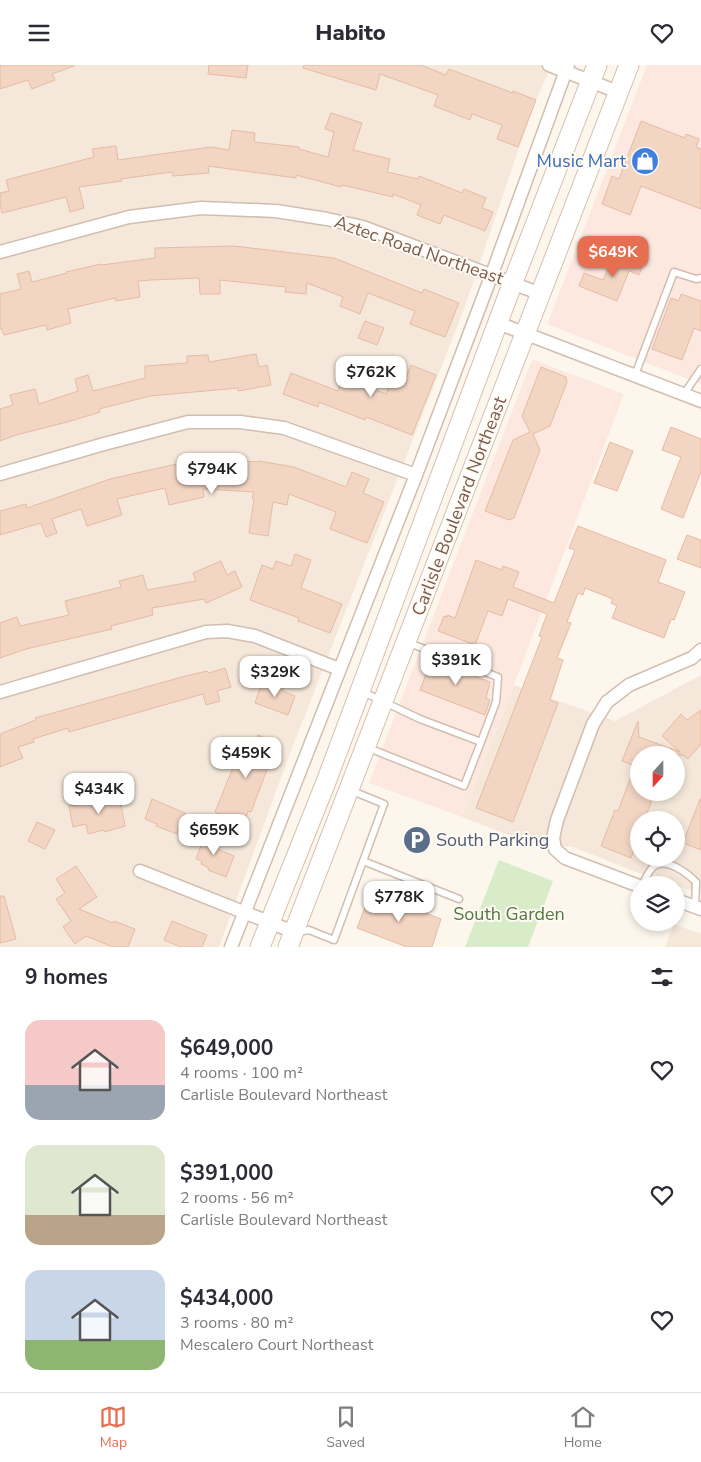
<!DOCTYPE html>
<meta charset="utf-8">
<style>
:root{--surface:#fff;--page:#f2f2f3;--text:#2b2b33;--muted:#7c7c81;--line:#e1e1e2;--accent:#e76f51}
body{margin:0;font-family:"Nunito Sans",sans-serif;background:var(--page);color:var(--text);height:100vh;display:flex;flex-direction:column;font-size:19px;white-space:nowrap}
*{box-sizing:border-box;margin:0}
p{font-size:16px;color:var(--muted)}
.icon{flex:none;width:28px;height:28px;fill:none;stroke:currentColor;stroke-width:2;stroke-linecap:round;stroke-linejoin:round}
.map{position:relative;height:882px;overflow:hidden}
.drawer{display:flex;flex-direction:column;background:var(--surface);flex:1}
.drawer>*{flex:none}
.needle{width:32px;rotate:201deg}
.fabs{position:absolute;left:630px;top:681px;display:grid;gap:10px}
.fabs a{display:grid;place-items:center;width:55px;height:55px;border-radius:50%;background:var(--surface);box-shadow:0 2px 8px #0003;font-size:25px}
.price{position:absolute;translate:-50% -42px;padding:0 11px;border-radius:10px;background:#fff;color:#222;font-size:16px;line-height:32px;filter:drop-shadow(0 1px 2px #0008)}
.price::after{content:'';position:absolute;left:50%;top:30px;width:15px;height:11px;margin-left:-8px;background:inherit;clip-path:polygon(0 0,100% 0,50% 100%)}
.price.active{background:var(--accent);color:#fff}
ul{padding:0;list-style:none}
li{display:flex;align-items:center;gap:15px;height:125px;padding:0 25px}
li span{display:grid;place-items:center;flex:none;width:140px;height:100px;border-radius:15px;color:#555}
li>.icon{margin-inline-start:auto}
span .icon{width:60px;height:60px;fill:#fffc;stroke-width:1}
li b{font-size:21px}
h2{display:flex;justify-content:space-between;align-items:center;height:60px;padding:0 25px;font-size:21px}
header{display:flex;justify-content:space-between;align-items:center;height:65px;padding:0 25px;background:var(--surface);font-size:22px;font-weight:800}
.tabs{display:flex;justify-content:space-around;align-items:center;height:70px;border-top:1px solid var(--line);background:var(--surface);font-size:14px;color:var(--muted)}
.tabs a{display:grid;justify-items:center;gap:2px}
.tabs .active{color:var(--accent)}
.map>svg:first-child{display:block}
</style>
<header><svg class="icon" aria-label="menu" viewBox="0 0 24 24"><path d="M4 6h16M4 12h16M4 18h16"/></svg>Habito<svg class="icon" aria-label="heart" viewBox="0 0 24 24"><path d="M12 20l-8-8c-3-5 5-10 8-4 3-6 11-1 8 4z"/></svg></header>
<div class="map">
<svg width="701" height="882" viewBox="0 0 701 882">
<rect width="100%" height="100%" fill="#fdf6ec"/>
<!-- residential -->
<path fill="#f5e8da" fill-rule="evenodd" d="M0,0H552L534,39L464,244L289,691L219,882H0Z
M701,610V829L636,807L573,782L532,779L462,752L514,620L615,656ZM639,690H676V728H639ZM639,755H676V792H639Z
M674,859L701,869V882H665Z"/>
<!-- commercial -->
<path fill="#fde8e0" d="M647,0H701V319L549,260L548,257Z
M534,295L624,329L514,620L462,752L369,718L531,297Z"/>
<!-- green -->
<path fill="#d8ecc9" d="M499,795L553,816L528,882H465Z"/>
<!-- building -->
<path fill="#f3d5c3" stroke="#e6bba3" d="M0,0H74V1L52,9L55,15L32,24L28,15L0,24Z
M209,0H248L246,13L208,9Z
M304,0H421L446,10L449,4L513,28V26L536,35L518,82L497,74L502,60L472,49L470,55L434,41L438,30L380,9L376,25L303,3Z
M331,48L362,58L353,85L390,94L387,107L418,114L419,111L462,128L464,124L486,133L482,143L493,147L485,166L444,150L440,159L417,150L421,140L393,129V132L342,120L341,122L296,110V113L208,101L209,108L173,111L172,107L121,114L122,116L79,122L84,143L70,147L66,132L2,148L0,140V128L9,126L6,115L94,92L92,84L116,81L118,95L211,82L229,85L232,65L255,68L254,77L299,82V84L328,92L334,67L325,64Z
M641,56L685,73L686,69L699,74L696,82L701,84V144L641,121L630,150L602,139L612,111L619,114Z
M234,181L334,193L422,228L424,224L459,238L445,272L410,259L415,246L368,228L360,249L340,241L343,232L307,218L306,229L285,227L286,222L220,215V229H200L199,213L151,215L138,216L140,232L116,236L115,233L68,244L71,258L47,265L46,260L4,270L2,264H0V229L21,224L17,209L29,206L32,217L67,208L66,207L101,199V200L155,193V183Z
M629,188L645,194L639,210L629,206L617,236L579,221L584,208L603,215L610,198L624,203Z
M681,229L701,236V266L694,263L682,295L652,284L671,233L679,236Z
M365,256L384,263L377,280L358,273Z
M256,289L259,302L267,300L271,320L238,326V323L150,331L99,344L100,347L71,356L16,370L0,376V344L13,340L10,330L35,324L39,339L78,326L75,314L88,310L93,326L145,313V301L187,298V291L208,290L209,297Z
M411,300L436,310L412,370L366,352L365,355L319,337L318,342L283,329L291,308L338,326L343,312L386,329L393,311L405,315Z
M541,302L566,312L567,317L550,361L533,369L540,385L514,453L509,455L485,446L513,375L530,367L522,351Z
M671,362L701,374V407L683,453L661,444L681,392L662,385Z
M610,377L633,386L617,426L594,418Z
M199,394L259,397V396L294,402L346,422L352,407L369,414L363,428L384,437L367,478L330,464L336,447L289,429L287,440L273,437L268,471L249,468L254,434L252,433L254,427L203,424L204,432L169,440L165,423L117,434L122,450L87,461L81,444L52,454L57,468L46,472L41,458L0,470V446L26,439L27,443L110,414Z
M578,461L666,495L658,517L685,527L674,555L671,554L664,573L612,553L617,541L611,538L613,534L585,523L583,530L578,528L567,557L571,558L557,593L563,595L550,635L558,638L513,757L476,743L542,572L539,571L547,549L508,534L502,551L488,546L475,580L438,566L444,551L447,552V550L455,553L476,495L502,505L503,501L519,507L513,522L554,538L575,485L569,483Z
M687,470L701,475V503L677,494Z
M295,489L311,495L301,523L342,539L330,568L298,556L299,553L250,535L262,500L273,504L276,496L291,501Z
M221,496L227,510L235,506L242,522L206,538L204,534L152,543L153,550L111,561L112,564L26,584L0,593V558L17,552L20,561L69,550L65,536L121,522L119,516L143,510L147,525L196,516L193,508Z
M432,593L472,608L471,610L490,617L486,633L490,635L485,650L420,625Z
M225,603L231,622L217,626L220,636L206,640L203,629L69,667L68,663L33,674L34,677L18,682L23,693L0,702V669L36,655L35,653L182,612L207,606L209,608Z
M262,617L269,620L270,618L284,623L282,626L295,631L288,650L255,638Z
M701,645V679L688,694L683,690H639V728H655L644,755H639V771L631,793L601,781L615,745L618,746L635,701L622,696L638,656L639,672L680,687L662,671L681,649L687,655Z
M258,670L277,678L251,747L248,746L244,758L215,747L243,678L254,682Z
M119,730L125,761L105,767L104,765L88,769L86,759L73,762L69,741L84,739L83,737Z
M152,734L185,748L177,769L156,761L157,759L145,754Z
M700,734H701V785L683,778Z
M37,757L55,765L45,784L28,776Z
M205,769L221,776L218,784L234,791L226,812L208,805L209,803L201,799L202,796L196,794Z
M76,801L97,832L79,844L113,858L114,856L135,864L128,882H113L86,871L75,879L63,862L71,856L56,834L65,828L56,814Z
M371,827L441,854L432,882H407L357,863Z
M0,831H4L16,874L0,878Z
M172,856L207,870L202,882H181L164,875Z"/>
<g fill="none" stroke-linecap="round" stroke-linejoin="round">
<!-- service casing -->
<g stroke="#d1beb0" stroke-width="9">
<path id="service" d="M635,310L674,207L696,214L701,213
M684,329L701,304
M409,578L498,612L496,637L481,677
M361,626L420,654L481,677L464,721L366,682
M363,796L459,834
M642,820C645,815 648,807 653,802C665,791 687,808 696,817L695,842
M298,867L309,865L334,875L384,739L350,725"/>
</g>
<!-- minor casing -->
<g stroke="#d1beb0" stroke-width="15">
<path id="minor" d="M549,0L618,27
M0,187L129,152L201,143L276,146L327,154L363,162L541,229
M498,258L701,336
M0,409L104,379L188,357H240L284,363L416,410
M0,627L206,567L227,566L255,571L339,604
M140,806L294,867
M639,821L565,793L555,784L553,773L557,755L593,659L607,637L629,620L692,593L701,585
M676,835L701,844
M231,882L416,410L492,209L568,0"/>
</g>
<!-- secondary casing -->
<g stroke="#d6c0b0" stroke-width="21">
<path id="secondary" d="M260,882L326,717L513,217L597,0
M288,882L629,0"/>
</g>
<!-- service -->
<use href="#service" stroke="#fff" stroke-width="6"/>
<!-- minor -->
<use href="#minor" stroke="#fff" stroke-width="12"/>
<!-- secondary -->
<use href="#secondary" stroke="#fff" stroke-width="19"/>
</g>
<!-- icons -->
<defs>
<g id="shop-disc" transform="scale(1.4375)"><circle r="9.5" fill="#3f7fe0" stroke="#fffaf3"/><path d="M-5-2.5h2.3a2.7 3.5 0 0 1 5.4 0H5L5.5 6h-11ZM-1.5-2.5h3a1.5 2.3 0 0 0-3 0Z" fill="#fff"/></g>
<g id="parking-disc" transform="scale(1.4375)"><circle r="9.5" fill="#5c6f8a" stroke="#fffaf3"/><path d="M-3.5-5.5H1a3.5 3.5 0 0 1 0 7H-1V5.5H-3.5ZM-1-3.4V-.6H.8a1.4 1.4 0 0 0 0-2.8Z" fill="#fff"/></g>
</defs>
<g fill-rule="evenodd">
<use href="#shop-disc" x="645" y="96"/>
<use href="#parking-disc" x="417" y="775"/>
</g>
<g text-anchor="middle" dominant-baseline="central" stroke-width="4" stroke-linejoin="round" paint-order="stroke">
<!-- shop labels -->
<g font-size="18" fill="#366cbe" stroke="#fffaf3" text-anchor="end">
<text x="626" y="96">Music Mart</text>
</g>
<!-- street labels -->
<g font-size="18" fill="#7a5c4d" stroke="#fffaf3">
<text transform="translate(419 185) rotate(19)">Aztec Road Northeast</text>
<text transform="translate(459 441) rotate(-69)">Carlisle Boulevard Northeast</text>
</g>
<!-- service labels -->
<g font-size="18" fill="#4e5e75" stroke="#fffaf3" text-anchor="start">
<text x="436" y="775">South Parking</text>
</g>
<!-- park labels -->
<g font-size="18" fill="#537a41" stroke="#fffaf3">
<text x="509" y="849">South Garden</text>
</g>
</g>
</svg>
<div class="fabs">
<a><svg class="needle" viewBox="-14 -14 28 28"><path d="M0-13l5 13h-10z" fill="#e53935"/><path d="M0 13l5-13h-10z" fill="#7c7c81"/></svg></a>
<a><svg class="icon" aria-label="locate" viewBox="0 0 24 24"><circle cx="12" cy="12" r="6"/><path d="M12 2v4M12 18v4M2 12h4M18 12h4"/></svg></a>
<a><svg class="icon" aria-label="layers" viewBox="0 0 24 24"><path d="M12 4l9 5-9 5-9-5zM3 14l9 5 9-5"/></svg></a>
</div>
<b class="price active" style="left:613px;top:213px">$649K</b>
<b class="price" style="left:371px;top:333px">$762K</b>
<b class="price" style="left:212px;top:430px">$794K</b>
<b class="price" style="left:456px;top:621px">$391K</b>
<b class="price" style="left:275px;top:633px">$329K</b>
<b class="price" style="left:246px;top:714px">$459K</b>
<b class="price" style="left:99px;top:750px">$434K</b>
<b class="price" style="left:214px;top:791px">$659K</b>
<b class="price" style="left:399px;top:858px">$778K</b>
</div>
<section class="drawer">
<h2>9 homes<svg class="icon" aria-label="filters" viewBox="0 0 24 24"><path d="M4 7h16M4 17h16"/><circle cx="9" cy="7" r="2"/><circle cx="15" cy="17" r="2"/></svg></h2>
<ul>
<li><span style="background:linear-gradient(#f6c9c9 65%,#9aa5b1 0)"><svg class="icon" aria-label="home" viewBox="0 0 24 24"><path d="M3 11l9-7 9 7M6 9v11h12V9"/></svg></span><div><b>$649,000</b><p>4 rooms · 100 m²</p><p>Carlisle Boulevard Northeast</p></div><svg class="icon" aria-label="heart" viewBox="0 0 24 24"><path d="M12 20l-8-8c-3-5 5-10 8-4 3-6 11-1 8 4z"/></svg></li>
<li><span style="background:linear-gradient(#dfe7d0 70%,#b9a48a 0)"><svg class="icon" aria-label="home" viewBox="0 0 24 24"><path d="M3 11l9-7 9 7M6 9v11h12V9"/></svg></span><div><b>$391,000</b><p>2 rooms · 56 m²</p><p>Carlisle Boulevard Northeast</p></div><svg class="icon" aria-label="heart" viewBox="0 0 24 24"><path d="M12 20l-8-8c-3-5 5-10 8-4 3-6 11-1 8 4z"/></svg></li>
<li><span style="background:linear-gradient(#c9d6e8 70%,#8fb573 0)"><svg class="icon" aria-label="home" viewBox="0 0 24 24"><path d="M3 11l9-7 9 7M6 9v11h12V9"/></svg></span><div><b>$434,000</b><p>3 rooms · 80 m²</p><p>Mescalero Court Northeast</p></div><svg class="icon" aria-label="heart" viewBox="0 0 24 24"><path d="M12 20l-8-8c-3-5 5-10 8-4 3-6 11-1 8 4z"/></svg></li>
</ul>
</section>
<nav class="tabs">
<a class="active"><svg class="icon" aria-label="map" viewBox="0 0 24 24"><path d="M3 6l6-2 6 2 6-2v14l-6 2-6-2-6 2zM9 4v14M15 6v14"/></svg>Map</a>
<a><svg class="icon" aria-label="saved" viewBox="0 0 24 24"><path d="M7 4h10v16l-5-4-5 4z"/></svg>Saved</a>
<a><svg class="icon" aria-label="home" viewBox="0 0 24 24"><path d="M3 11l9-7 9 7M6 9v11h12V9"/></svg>Home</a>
</nav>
